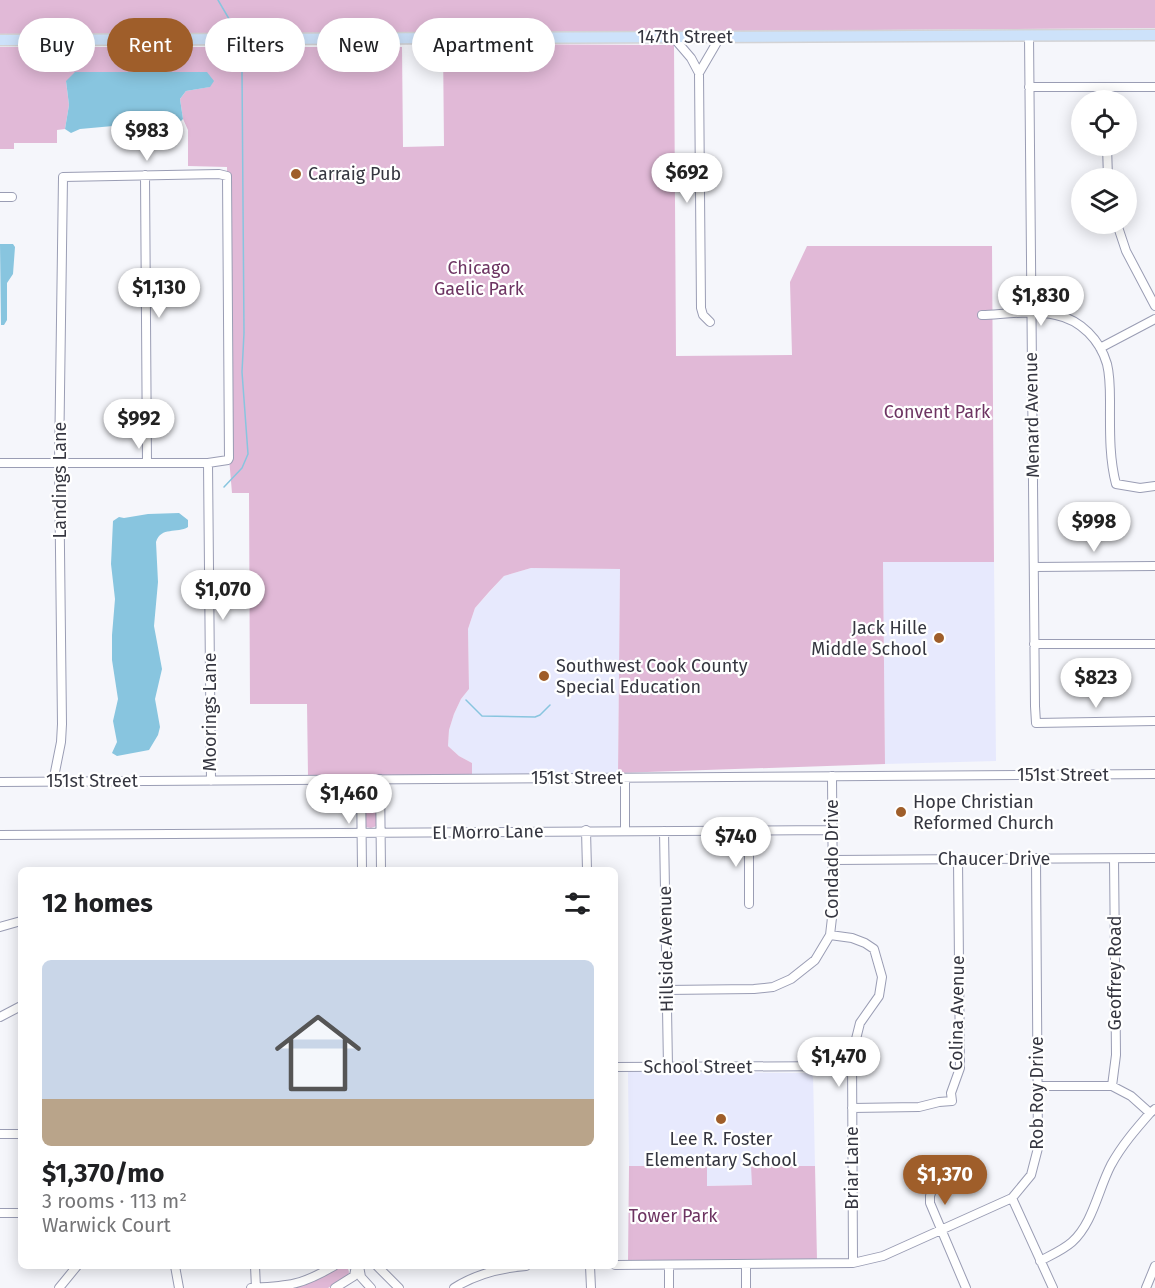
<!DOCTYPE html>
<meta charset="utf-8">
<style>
:root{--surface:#fff;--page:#f6f6f6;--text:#202124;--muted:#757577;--line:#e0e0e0;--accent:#9f5e2a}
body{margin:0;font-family:"Fira Sans",sans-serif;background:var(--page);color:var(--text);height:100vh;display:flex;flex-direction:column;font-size:22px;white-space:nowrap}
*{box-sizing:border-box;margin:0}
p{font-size:20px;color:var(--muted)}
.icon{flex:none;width:33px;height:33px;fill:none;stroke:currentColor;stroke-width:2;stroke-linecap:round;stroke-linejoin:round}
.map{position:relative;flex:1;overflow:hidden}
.details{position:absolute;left:18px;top:867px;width:600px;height:402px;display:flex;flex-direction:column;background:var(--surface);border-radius:9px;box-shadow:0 3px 15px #0003}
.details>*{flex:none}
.top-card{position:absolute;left:18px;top:18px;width:600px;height:54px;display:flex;gap:12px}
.fabs{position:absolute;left:1071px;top:90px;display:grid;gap:12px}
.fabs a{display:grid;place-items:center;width:66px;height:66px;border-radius:50%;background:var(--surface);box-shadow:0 3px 15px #0003;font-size:30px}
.price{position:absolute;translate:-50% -51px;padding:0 14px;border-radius:21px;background:#fff;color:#222;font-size:20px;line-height:39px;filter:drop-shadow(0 2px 3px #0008)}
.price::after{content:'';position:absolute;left:50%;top:36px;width:18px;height:14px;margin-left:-9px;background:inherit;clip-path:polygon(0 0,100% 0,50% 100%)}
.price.current{background:var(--accent);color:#fff}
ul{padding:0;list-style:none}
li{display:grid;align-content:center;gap:12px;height:318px;padding:0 24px}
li+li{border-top:2px solid var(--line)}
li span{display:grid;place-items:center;height:186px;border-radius:9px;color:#555}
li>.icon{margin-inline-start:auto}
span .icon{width:108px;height:108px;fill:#fffc;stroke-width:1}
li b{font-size:26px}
h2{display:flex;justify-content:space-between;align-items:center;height:72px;padding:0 24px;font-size:26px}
.chip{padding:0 21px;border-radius:27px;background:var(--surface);box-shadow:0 3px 15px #0003;font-size:21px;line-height:54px}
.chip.current{background:var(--accent);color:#fff}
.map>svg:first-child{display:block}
</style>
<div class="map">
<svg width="1155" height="1288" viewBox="0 0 1155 1288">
<rect width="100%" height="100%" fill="#f5f6fb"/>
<!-- built -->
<path fill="#e7e9fd" d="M883,562H994L996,761L885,764Z
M531,568L620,569L618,773L472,776V763L459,756L448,746L449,730L454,714L461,699L469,689L468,629L475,608L504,576Z
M628,1072L813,1073L815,1166H752V1185L707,1186L706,1166H629Z"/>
<!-- green -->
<path fill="#e1b9d7" d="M0,0H1155V28L0,36Z
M443,44L674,45L676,356L792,355L790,282L807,246H992L994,562H883L885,764L618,773L620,569L531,568L504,576L489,592L475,608L468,629L469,689L461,699L454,714L449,730L448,746L459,756L472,763V776H308L307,704H250L249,493H232L229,458L227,167L188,166V130L183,119L180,99L186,91L209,87L66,81L69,105L65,129L57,130V143H14V149H0V47H402L403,147L444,146Z
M367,785H373L377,790V826L371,828L366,827L364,822L365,787Z
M629,1166H707V1186L752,1185L751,1166H815L817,1260L628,1262Z
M338,1266H347L349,1272L348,1276L328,1288H287Z"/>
<!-- water -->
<path fill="#88c5df" d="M75,72H207L214,81L210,87L186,91L180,99L183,119L176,126L169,128L146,123L80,129L71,133L65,129L69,105L66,81Z
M0,244H13L15,247L13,274L7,283V320L4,325H1Z
M179,513L188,520V527C177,534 161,526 156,542L158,582L154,626L162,669L155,699L160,727L158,735L149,750L117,756L112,753L117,742L113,721L118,699L112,660V635L115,599L111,564L113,521L119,517L124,518L148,514Z"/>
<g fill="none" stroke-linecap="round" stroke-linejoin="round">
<!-- stream -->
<path stroke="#88c5df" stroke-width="1.5" d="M218,0L235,29V34
M224,487L242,468L248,454L242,372L244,333L242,72L234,53V45
M466,700L482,716L535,717L540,715L550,705"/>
<!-- minor casing -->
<g stroke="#9a9db4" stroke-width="10">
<path id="minor" d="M1029,35L1035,706L1036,723L1155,721
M673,37L691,58L699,73
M1029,87H1155
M1107,87V100
M1107,146L1108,178
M145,175L147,463
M0,197H12
M1117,224L1126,251L1155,306
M982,315C1006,314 1032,310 1056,315C1081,320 1100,340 1107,364C1110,376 1110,389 1110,401C1110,429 1109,457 1116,484L1140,488L1155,486
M710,322L703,315L701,308L699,73L720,37
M1100,348L1155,319
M0,463H208L228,460L229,458L227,176L219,174L63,177L59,464L62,724L61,742L53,782
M208,463L211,781
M1034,567L1155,566
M1034,644H1155
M625,778V830
M380,779L381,870
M361,780L362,870
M0,782L1155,774
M586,830L587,870
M664,831L668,1067
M749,831V904
M0,835L832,830
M833,860L1155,858
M0,927L21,921
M830,935L852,938L865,943L874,949L882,977L879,996L860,1023L852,1055L853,1263
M665,990L754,989L773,987L791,979L815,960L830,935L833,909L832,776
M0,1017L21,1006
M615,1067L852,1066
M1038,1086H1112L1131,1096L1150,1113
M1112,1086L1116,1055L1114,859
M852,1108L919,1107L939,1102L952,1101L951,1093L960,1068L958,859
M0,1134H21
M935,1182L930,1196V1203L966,1288
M1012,1198L1053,1288
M0,1213H21
M1040,1261C1051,1255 1063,1250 1072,1242C1093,1223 1098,1190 1111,1165C1122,1145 1136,1129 1150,1113L1155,1109
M615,1265L853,1263L883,1256L1012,1198L1031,1175L1038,1148L1036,858
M746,1265V1288
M175,1266L179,1288
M255,1266L256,1288
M359,1266L361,1277L371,1288
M377,1266L399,1288
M590,1266L591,1288
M669,1266V1288
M59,1288L77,1266
M251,1288C288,1286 300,1286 334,1266
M335,1288L354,1276L356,1266
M454,1288C476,1274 500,1268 526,1266
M1146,1288L1155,1266"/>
</g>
<!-- major casing -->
<g stroke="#d3d3d5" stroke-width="13">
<path id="major" d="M0,40L1155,35"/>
</g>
<!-- minor -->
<use href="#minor" stroke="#fff" stroke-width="8"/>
<!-- major -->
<use href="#major" stroke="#cde2fa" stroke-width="10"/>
</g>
<!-- markers -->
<g fill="#9f5e2a" stroke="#fff" stroke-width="2">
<circle cx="296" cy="174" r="6"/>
<circle cx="939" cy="638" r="6"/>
<circle cx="544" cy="676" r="6"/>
<circle cx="901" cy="812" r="6"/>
<circle cx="721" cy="1119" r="6"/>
</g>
<g text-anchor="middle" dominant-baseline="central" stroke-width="4.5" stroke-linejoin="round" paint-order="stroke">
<!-- street labels -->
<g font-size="18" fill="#353640" stroke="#fff">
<text x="685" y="37">147th Street</text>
<text transform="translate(1032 415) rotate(-91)">Menard Avenue</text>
<text transform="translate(60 480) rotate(-90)">Landings Lane</text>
<text transform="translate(210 712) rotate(-90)">Moorings Lane</text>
<text x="1063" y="775">151st Street</text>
<text x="577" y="778">151st Street</text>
<text x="92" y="781">151st Street</text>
<text transform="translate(488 832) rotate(-1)">El Morro Lane</text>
<text transform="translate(832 859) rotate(-90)">Condado Drive</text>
<text x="994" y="859">Chaucer Drive</text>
<text transform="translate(666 949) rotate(-91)">Hillside Avenue</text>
<text transform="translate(1115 973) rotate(-90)">Geoffrey Road</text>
<text transform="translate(957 1013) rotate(-89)">Colina Avenue</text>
<text x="698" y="1067">School Street</text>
<text transform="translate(1037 1093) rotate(-90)">Rob Roy Drive</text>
<text transform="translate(852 1168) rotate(-90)">Briar Lane</text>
</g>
<!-- poi labels -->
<g font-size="18" fill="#353640" stroke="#fff" text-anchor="start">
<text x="308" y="174">Carraig Pub</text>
<text x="927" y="628" text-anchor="end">Jack Hille<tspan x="927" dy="21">Middle School</tspan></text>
<text x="556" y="666">Southwest Cook County<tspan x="556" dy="21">Special Education</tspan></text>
<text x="913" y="802">Hope Christian<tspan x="913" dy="21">Reformed Church</tspan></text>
<text x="721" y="1139" text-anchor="middle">Lee R. Foster<tspan x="721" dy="21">Elementary School</tspan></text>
</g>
<!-- park labels -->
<g font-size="18" fill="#6d3462" stroke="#fff">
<text x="479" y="268">Chicago<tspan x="479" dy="21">Gaelic Park</tspan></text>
<text x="937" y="412">Convent Park</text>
<text x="673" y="1216">Tower Park</text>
</g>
</g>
</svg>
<div class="fabs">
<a><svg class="icon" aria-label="locate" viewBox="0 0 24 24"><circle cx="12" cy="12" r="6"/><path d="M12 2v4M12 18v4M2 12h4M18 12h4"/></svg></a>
<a><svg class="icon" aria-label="layers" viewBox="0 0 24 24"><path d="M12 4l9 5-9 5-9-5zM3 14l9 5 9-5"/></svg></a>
</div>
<b class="price" style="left:147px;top:162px">$983</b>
<b class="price" style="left:687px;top:204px">$692</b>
<b class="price" style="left:159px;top:319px">$1,130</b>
<b class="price" style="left:1041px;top:327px">$1,830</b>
<b class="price" style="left:139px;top:450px">$992</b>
<b class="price" style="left:1094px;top:553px">$998</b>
<b class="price" style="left:223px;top:621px">$1,070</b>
<b class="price" style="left:1096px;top:709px">$823</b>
<b class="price" style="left:349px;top:825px">$1,460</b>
<b class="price" style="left:736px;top:868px">$740</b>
<b class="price" style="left:839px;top:1088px">$1,470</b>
<b class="price current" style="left:945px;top:1206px">$1,370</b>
<div class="top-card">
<a class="chip">Buy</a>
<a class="chip current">Rent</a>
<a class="chip">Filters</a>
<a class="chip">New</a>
<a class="chip">Apartment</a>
</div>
<section class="details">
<h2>12 homes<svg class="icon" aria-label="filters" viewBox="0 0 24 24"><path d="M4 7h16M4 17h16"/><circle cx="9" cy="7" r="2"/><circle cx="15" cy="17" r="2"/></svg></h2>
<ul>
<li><span style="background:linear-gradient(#c9d6e8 75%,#b9a48a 0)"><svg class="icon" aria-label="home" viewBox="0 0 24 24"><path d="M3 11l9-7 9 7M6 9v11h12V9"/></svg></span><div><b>$1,370/mo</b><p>3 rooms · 113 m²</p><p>Warwick Court</p></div></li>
</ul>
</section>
</div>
